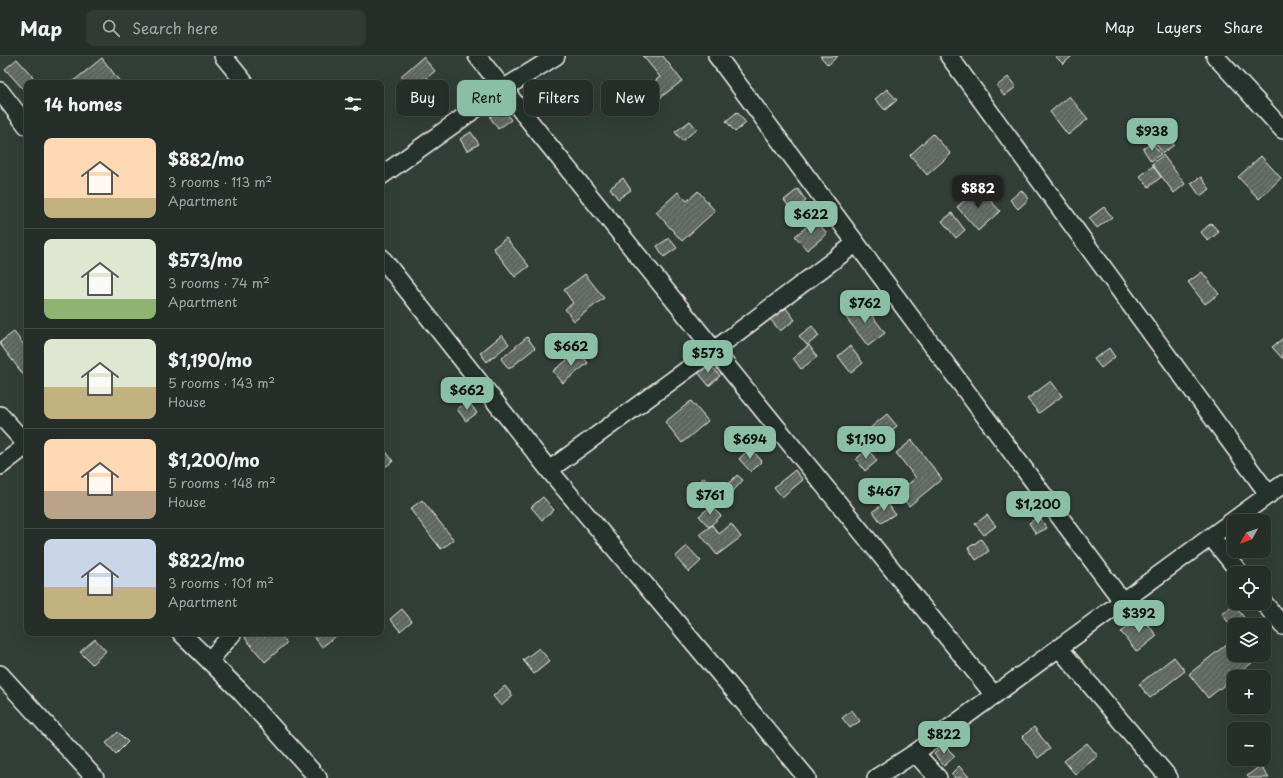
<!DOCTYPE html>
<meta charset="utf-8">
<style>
:root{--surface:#262e2a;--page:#323a36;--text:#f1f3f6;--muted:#a4a8a8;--line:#424a47;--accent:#8abfa5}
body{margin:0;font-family:"Playpen Sans",sans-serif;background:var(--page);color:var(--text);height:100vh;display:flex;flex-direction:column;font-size:15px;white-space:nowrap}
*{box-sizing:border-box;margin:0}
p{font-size:13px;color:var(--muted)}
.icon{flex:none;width:22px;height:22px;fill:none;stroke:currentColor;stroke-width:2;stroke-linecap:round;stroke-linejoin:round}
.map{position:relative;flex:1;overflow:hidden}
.panel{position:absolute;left:24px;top:24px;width:360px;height:556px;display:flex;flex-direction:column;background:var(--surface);border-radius:8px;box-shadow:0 4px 16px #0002,0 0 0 1px var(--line)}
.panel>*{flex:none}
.hud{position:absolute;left:396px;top:24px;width:380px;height:36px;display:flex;gap:8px}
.needle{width:26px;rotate:230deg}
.tools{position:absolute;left:1227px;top:458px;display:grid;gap:8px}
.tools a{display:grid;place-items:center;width:44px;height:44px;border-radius:8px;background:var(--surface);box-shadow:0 4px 16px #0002,0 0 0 1px var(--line);font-size:20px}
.price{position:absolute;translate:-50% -34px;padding:0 9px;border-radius:8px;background:var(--accent);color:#111;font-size:13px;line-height:26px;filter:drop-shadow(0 1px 2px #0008)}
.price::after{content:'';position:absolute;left:50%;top:24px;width:12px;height:9px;margin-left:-6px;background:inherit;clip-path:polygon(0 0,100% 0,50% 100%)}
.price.selected{background:#222;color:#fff}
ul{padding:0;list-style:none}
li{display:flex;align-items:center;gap:12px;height:100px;padding:0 20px}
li+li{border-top:1px solid var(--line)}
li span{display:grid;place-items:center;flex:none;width:112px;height:80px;border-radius:8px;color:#555}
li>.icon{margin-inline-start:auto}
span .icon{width:48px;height:48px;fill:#fffc;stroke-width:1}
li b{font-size:17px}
h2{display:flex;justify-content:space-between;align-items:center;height:48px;padding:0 20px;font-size:17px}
.tag{padding:0 14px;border-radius:8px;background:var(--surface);box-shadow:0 4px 16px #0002,0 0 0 1px var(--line);font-size:14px;line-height:36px}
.tag.selected{background:var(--accent);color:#111}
header{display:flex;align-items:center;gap:24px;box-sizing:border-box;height:56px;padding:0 20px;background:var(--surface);border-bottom:1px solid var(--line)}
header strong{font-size:19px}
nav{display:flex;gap:22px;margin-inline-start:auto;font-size:14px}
.search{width:280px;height:36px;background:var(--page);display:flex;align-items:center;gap:10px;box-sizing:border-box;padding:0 14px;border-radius:8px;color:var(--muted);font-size:15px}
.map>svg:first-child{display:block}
</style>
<header>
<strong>Map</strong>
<div class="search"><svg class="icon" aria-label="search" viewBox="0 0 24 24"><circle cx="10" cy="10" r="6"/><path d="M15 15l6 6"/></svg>Search here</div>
<nav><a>Map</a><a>Layers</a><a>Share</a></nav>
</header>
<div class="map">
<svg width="1283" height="722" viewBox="0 0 1283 722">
<defs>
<pattern id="building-hatch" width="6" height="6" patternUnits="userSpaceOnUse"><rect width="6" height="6" fill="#5f6861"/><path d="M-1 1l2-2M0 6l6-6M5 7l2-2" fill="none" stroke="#777e78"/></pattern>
</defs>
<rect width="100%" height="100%" fill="#323e38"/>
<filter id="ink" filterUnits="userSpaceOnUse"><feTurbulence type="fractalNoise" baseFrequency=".025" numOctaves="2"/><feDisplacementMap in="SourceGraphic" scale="8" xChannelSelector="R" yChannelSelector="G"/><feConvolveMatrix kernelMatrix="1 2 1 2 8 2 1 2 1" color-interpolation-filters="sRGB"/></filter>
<g filter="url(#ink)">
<!-- building -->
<path fill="url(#building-hatch)" stroke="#f4f1e8" d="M643,0H663L682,25L648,51L638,38L660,21Z
M820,0H838L828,9Z
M1055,0H1072L1063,8Z
M423,1L435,15L413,34L401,20Z
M102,2L121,27H71Z
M17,3L33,21L22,32L5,13Z
M1008,21L1016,31L1004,40L997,30Z
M887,33L897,44L885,54L875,43Z
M1069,40L1088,63L1068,79L1050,56Z
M503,52L511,64L498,73L490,61Z
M737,56L746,67L735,76L726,65Z
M690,65L697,73L682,85L675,76Z
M471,76L479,88L467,95L460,83Z
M1166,77L1174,89L1163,97L1154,86Z
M933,78L951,98L927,119L910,99Z
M1152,87L1161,98L1151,105L1143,93Z
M1163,99L1185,128L1174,137L1152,108Z
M1261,100L1281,122L1259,143L1238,121Z
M1153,110L1161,121L1149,131L1140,120Z
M1201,121L1210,133L1200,140L1191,127Z
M623,122L631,134L618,143L610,132Z
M979,132L1000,155L978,175L957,151Z
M798,133L806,145L792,155L784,144Z
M1021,134L1029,143L1018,153L1010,144Z
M698,135L715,155L682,185L656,156L678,136L687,145Z
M1104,151L1112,161L1097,172L1089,162Z
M952,157L965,174L956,182L942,165Z
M816,163L827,178L807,194L795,180Z
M1211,167L1219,176L1208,185L1201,176Z
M506,182L529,210L515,221L493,192Z
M669,182L677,192L664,201L657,190Z
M1202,216L1219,238L1205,248L1188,226Z
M585,218L604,242L574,265L565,253L573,247L564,234Z
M862,246L885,277L868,290L844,259Z
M786,252L795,264L780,275L770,263Z
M812,270L819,280L807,289L799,280Z
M14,276L27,293V319L25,321L0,288V286Z
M502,279L509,288L487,306L480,297Z
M527,281L535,292L509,313L501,303Z
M1283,282V302H1282L1272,291Z
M809,289L817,301L801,313L793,302Z
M850,290L863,307L851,317L838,300Z
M1109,292L1115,301L1101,312L1094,303Z
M579,295L588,307L563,327L553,315Z
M708,305L720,320L709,330L697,315Z
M1051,325L1062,340L1039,357L1027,343Z
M468,345L477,357L466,365L457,353Z
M691,345L708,365L682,387L665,366Z
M887,358L897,370L874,389L864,377Z
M912,384L942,423L909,450L898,436L916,422L896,397Z
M382,390L393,405L381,414V391Z
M750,392L762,405L751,416L739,403Z
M868,393L877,405L865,415L856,403Z
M795,414L803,424L782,441L774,431Z
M737,419L743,424L718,452L694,432L704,421L721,436Z
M543,441L554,454L542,464L531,451Z
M422,444L454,484L441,493L410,453Z
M887,446L895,458L881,467L873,455Z
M711,450L721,460L709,471L699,460Z
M987,459L996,470L984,479L975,468Z
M1039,460L1047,472L1036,478L1029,467Z
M731,468L741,481L717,499L700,478L712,469L719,478Z
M981,483L989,495L976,504L968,492Z
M687,490L701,505L689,516L675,501Z
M1234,549L1247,565L1242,569H1234V574L1222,558Z
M402,553L412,565L400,575L390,563Z
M1142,561L1157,580L1137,596L1121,576Z
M251,577H278L287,587L265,606L245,582Z
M311,577H340L322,591Z
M95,583L106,595L92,608L80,596Z
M1233,583L1234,599H1247L1253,606L1208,642L1189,618Z
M539,592L550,605L534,618L523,604Z
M1174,601L1185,615L1150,642L1139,628Z
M505,630L513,640L501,650L493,640Z
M852,654L860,665L850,672L842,662Z
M1034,671L1050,693L1038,702L1022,681Z
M118,676L128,686L116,698L106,687Z
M1087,687L1098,700L1075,718L1064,705Z
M944,689L955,700L944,710L934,698Z
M959,710L969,721L968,722H955L951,718Z
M1260,710L1269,722H1249L1247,720Z"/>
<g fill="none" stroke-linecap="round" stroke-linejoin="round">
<!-- street casing -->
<g stroke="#f4f1e8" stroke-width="20">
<path id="street" d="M223,0L245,27
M477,0L714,294L994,639
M717,0L1123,546
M949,0L1269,439
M1215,0L1283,74
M0,35L27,70
M381,120L503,33L556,0
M381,201L549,414L807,722
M0,359L27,389
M0,410L27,389
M549,414L714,294L855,188
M1211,481L1240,517
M1264,547L1283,570
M181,577L240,635L318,722
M1059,592L1169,722
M209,605L233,577
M0,618L95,722
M915,697L938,722
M876,722L915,697L1283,428"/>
</g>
<!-- street -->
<use href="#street" stroke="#26332d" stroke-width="17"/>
</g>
</g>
</svg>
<div class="tools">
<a><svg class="needle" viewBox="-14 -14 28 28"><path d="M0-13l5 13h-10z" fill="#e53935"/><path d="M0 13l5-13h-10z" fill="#a4a8a8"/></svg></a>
<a><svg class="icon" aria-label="locate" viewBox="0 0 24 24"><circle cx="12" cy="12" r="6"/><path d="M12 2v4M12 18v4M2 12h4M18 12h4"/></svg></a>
<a><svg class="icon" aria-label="layers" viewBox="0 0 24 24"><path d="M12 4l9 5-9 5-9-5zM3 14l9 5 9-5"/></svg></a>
<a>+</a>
<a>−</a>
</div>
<b class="price" style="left:1152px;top:96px">$938</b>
<b class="price selected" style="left:978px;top:153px">$882</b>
<b class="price" style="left:811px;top:179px">$622</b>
<b class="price" style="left:865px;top:268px">$762</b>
<b class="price" style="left:571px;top:311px">$662</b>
<b class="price" style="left:708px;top:318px">$573</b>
<b class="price" style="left:467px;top:355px">$662</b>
<b class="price" style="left:750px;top:404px">$694</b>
<b class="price" style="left:866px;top:404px">$1,190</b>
<b class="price" style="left:884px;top:456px">$467</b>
<b class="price" style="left:710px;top:460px">$761</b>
<b class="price" style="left:1038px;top:469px">$1,200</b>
<b class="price" style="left:1139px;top:578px">$392</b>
<b class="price" style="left:944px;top:699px">$822</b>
<div class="hud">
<a class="tag">Buy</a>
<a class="tag selected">Rent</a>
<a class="tag">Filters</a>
<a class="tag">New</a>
</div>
<section class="panel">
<h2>14 homes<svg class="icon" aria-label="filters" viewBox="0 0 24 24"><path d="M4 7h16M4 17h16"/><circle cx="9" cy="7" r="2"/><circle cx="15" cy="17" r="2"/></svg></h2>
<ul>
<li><span style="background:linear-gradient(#ffd9b3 75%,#c2b280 0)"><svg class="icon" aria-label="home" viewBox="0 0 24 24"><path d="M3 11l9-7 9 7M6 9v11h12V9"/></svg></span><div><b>$882/mo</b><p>3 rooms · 113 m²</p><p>Apartment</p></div></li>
<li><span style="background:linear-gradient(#dfe7d0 75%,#8fb573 0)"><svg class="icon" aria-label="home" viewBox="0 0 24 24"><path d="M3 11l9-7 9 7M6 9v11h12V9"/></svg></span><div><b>$573/mo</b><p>3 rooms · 74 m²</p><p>Apartment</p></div></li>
<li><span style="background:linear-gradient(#dfe7d0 60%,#c2b280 0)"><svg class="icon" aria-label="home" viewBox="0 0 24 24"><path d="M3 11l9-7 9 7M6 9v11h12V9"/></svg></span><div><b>$1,190/mo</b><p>5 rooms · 143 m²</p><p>House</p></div></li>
<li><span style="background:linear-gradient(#ffd9b3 65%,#b9a48a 0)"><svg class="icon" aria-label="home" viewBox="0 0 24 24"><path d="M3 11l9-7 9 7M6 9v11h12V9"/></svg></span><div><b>$1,200/mo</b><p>5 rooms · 148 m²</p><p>House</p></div></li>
<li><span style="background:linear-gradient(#c9d6e8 60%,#c2b280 0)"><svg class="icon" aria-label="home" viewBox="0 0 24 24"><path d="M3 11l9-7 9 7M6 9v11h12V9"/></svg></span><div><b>$822/mo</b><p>3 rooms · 101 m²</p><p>Apartment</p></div></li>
</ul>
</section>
</div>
